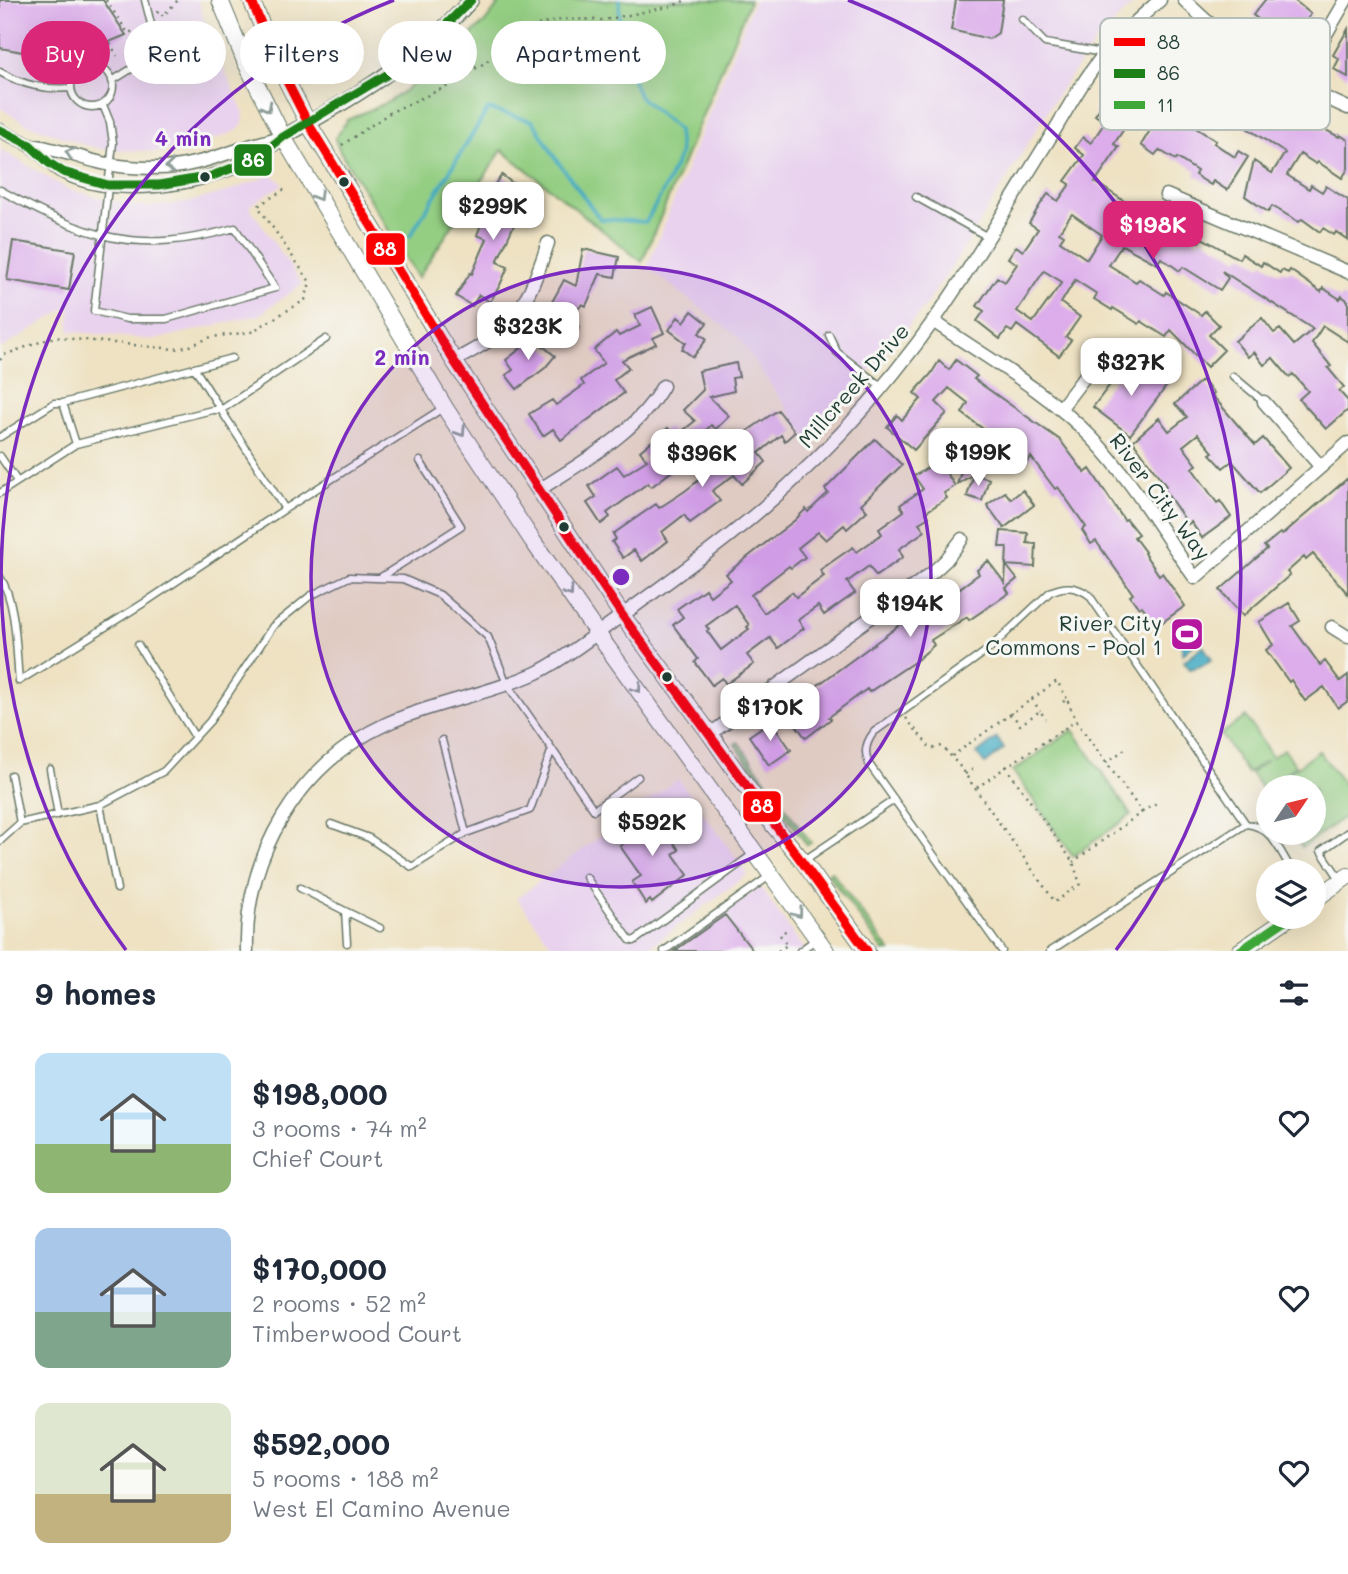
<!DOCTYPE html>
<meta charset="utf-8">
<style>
:root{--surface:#fff;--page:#f2f2f3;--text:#1f2937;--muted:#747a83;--accent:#db2777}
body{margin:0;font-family:Mali,sans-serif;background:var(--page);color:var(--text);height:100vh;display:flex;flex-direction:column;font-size:26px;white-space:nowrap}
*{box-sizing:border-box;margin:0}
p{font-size:23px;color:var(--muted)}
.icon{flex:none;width:38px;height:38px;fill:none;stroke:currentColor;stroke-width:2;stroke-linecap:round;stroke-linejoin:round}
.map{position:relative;height:951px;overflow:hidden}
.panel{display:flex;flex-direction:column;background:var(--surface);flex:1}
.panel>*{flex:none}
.top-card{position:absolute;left:21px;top:21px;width:700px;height:63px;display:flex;gap:14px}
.needle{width:46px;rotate:55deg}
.buttons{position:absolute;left:1256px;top:775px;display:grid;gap:14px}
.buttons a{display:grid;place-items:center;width:70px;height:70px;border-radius:50%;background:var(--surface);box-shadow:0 7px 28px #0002;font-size:35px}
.price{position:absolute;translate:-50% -60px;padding:0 16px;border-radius:14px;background:#fff;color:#222;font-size:23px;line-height:46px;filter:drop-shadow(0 2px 4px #0008)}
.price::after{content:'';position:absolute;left:50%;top:42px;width:21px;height:16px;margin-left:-10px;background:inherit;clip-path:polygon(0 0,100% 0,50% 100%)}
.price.current{background:var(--accent);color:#fff}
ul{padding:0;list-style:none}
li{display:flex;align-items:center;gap:21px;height:175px;padding:0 35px}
li span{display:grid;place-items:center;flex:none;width:196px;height:140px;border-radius:14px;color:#555}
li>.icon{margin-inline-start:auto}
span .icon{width:84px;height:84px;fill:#fffc;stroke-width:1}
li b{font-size:30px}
h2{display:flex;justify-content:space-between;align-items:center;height:84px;padding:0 35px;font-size:30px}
.chip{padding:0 24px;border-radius:32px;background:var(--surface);box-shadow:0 7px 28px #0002;font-size:24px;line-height:63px}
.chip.current{background:var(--accent);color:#fff}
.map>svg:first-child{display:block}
</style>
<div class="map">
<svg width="1348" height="951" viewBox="0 0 1348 951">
<rect width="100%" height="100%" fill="#f6f6f2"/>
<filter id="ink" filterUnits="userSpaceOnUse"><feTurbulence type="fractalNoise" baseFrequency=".0143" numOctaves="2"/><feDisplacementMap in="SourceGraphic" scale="14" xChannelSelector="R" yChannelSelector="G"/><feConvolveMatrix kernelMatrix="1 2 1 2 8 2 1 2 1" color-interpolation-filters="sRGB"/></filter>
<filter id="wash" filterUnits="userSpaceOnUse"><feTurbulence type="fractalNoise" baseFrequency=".00686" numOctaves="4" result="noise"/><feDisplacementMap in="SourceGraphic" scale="28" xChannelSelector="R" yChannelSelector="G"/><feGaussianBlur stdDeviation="1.57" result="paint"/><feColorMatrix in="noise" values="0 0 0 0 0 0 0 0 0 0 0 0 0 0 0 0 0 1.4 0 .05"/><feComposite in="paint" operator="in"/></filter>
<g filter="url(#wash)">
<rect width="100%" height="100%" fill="#eee2c3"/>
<!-- built -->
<path fill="#e8d2ee" d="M0,0H198L209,36L244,113L243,124L238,130L221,137L177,150L156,152L101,149L82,144L25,123L0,108Z
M754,0H1137L1096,41L1059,92L970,239L923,309L810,442L738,337L647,267Z
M0,149L67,189L129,205L151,207L189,202L229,191L268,176H274L283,184L249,206L302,284L259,315L154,340L69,331L70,306L0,349Z
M678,779L748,874L644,951H556L517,898Z
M760,886L805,951H672Z"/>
<!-- green -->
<path fill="#94ce83" stroke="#5a865c" stroke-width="2" d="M502,0H750L642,262L502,150L418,278L340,151L335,139L347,120L390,101L427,75L485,22Z
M1246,717L1272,757L1284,749L1296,766L1262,789L1251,773L1267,760L1247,773L1221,734Z
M1073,730L1131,815L1073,856L1013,771Z
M738,742L811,843L807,845L735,744Z
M1319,751L1348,790V814L1302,847L1292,833H1314V788H1269V801L1262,792Z
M831,871L890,951H884L828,874Z"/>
<!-- water -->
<path fill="#43abc3" stroke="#31747c" stroke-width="2" d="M1187,622L1199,641L1183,654L1178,628Z
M1203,646L1212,659L1204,665L1190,669L1184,661Z
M997,738L1004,749L985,764L977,754Z"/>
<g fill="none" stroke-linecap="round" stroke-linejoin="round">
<!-- stream -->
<path stroke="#43abc3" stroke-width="3.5" d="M410,236L488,109L533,121L556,159L600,219L646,222L666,186L680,154L678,130L639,96L621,49L619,0"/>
</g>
<g id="blocks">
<!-- building -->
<path fill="#dcaceb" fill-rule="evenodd" d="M0,0H103L126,35L90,50L71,52L28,53L0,48Z
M956,0H1003L998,33L989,39L951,30Z
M1265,0H1294L1311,14L1294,37L1284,30L1279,36L1253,15Z
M1182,25L1203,46L1197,52L1199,53L1156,94L1139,114L1136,111L1114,144L1119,147L1095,182L1141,212L1139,215L1157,226L1159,223L1179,237L1183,231L1199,242L1202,238L1239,259L1242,254L1261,266L1263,262L1280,273L1282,270L1288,273L1290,270L1321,292L1323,288L1340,299L1342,296L1348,301V342L1323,326L1312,343L1331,366L1328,368L1344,387L1339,391L1348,401V410L1326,429L1299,399L1308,391L1293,374L1289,377L1273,358L1264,365L1254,352L1248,357L1235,341L1262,318L1274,333L1280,329L1294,345L1313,329L1222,271L1228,278L1220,290L1183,267L1180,271L1161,258L1157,264L1122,245L1109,265L1136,282L1139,279L1164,295L1166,292L1201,315L1205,311L1219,325L1209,335L1224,350L1207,367L1171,330L1166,337L1141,321L1139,324L1113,308L1112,310L1094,299L1097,294L1075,280L1061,303L1080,317L1066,337L1071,340L1059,356L1017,325L1012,332L1007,329L1000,339L977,321L984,311L977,306L997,277L1005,282L1017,264L1008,258L1016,246L1023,251L1038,229L1029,223L1040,205L1048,194L1058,201L1070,184L1065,181L1084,155L1075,148L1083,137L1091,143L1105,122L1095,115L1104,102L1123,81L1129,87L1150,65L1141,55L1167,30L1172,35ZM1072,214L1102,235L1087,259L1060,241L1064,235L1059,232ZM1044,271L1062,282L1033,322L1017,311Z
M1348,29V77L1334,69L1339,59L1333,55Z
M1209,59L1220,67L1219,68L1300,119L1301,117L1339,137L1340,135L1348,140V169L1342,178L1318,162L1316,164L1300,154L1287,175L1309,189L1311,185L1322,192L1326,186L1348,200V240L1336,232L1334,235L1323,228L1320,232L1302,219L1299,222L1272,206L1268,212L1245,196L1254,161L1272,173L1285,153L1189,90Z
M1162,111L1178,120L1181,115L1198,125L1196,128L1216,141L1214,143L1235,157L1238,151L1248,157L1227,190L1213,181L1211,185L1195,175L1197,171L1177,158L1176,160L1159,150L1155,155L1141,145Z
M502,175L525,193L518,202L525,207L518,216L497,262L508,267L500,285L490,302L479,295L472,306L456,296L470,273L472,274L487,239L477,235L491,199L486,195Z
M13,241L75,251L69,290L7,280Z
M583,249L619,257L615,277L600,274L586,306L582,304L570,320L580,327L571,340L552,327L556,321L546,313L564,280L576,286Z
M652,307L664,333L653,338L656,344L622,360L629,368L614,380L624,393L561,440L553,429L543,436L529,414L552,400L556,405L584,385L581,380L604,363L594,350L616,332L619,336L640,326L635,315Z
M692,311L707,323L699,333L707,339L693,357L682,349L686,343L669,330L678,317L684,322Z
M531,336L555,356L545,368L517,389L506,375L513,370L506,360L520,349Z
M956,360L977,376L974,379L1060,440L1085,473L1090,469L1124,520L1126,519L1138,534L1134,537L1145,552L1144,553L1159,575L1162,573L1185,606L1157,626L1142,606L1139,608L1130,596L1133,594L1096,541L1091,544L1082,530L1086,527L1058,487L1055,489L1031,457L1027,462L962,413L968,403L949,388L936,402L947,413L914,450L887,427L897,415L902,420L921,399L914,393L931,374L939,361L949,370Z
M1139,362L1168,384L1130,435L1093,407L1115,378L1123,383Z
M736,363L739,377L732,378L734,391L709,397L729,416L716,429L711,425L695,442L701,449L651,487L648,483L607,513L610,517L601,524L587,503L596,497L589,486L617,466L624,475L647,460L640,451L668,428L675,437L695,421L683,410L703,390L699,371Z
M1202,380L1214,393L1212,395L1255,445L1263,438L1289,468L1260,493L1232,461L1223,468L1210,454L1213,452L1198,434L1183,446L1197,465L1192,468L1217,503L1220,501L1231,517L1202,538L1191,522L1188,524L1163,488L1166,486L1133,441L1159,418L1169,431L1187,417L1175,404Z
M778,410L795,432L785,441L781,435L759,453L766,462L742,484L734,475L712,491L720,501L690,523L684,515L662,532L668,541L642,561L634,550L623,558L612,542L616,539L613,534L656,504L659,508L685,491L713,469L706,461L716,452L722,459L741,443L737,438Z
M875,439L902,465L861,504L867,511L847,529L844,525L826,540L818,532L798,548L805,557L791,568L789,566L751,595L764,613L792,592L796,597L824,576L820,570L853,547L857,552L882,534L879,529L904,511L900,505L923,489L914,476L939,461L955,486L944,493L947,498L926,512L929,517L919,523L925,531L899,549L903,557L876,576L869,566L847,582L855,593L824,615L818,606L798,620L804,628L790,639L778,648L770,638L747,655L754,664L726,684L722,678L712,685L695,662L698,659L673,625L683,617L677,609L705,589L710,596L731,580L726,574L795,520L806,509L808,512L828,493L825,489ZM735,605L749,625L747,627L749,629L721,650L707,631L709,630L706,626Z
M966,457L989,465L957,484Z
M974,474L989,479L982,501L967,496Z
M1348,478V594L1313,554L1306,560L1304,557L1287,572L1290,575L1243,616L1220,590L1267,549L1264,546L1280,533L1282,535Z
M1023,490L1034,505L1004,528L987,505L1005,492L1011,499Z
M1001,531L1028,533L1027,543L1036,544L1035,567L1006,565L1017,579L1006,588L1009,593L969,620L967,617L931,640L934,645L917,660L869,692L867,689L829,717L831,719L806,738L784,710L923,608L935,600L938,604L979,574L977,570L988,561L1005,583L1007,547H999Z
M1289,603L1300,621L1292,626L1320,665L1325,661L1340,681L1348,675V701L1338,708L1324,687L1305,701L1291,680L1289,682L1266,650L1273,645L1259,622Z
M771,721L791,750L769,765L749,736Z
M646,813L653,822L657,819L679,850L673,854L688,875L652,903L650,900L646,904L632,882L641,876L620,846L623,844L616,835Z
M725,915L753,951H674Z"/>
</g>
</g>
<g filter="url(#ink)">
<use href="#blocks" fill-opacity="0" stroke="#677766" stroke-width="2"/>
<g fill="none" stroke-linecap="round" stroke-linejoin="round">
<!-- service casing -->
<g stroke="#677766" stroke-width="9">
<path id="service" d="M1022,19L1045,43L1103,53
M71 86a21 21 0 1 1 42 0a21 21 0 1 1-42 0Z
M0,72C23,85 44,90 71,88
M112,81L158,52L145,0
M0,190C87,238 136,256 235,228L275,288L166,319H127L94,311L113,143L110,122L103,105
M916,197L988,237
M829,335L837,352L882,387
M195,369L221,410L326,339
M1233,376L1264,402
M63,403L232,358
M0,437L54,403H63L76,444
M0,456L17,481
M0,493L76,444L212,410H221L285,509L147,601L19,681C16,651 17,603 0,577
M285,509L443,408
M381,577L461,526L420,461
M138,645L195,737
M442,740L466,833
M50,769L58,815
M11,775L20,823L100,805L164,771L210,721L273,626L310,596L349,577L403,579L440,595L488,637L507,684L594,810L638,777
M100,805L117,889
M331,824L369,838L412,867L466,833L530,810L552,749
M0,841L20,823
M803,861L894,800
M586,877L630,940L634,941L753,854
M1340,879L1321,851L1348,832
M300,888L345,911L347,943
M345,911L380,928
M664,951L771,875
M800,951L815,940
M1002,951L869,764C863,752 866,742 874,732L989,649L1050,592C1065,585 1076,586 1089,595L1246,824
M1050,951L1246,824C1272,826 1280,852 1293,872"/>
</g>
<!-- minor casing -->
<g stroke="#677766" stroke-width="15">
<path id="minor" d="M1184,0C1232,47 1287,82 1348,108
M1297,84L1346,0
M0,130C9,136 20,139 29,145C41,152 49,165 62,172C113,199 203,186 253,159C264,154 274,144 283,137
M30,145C54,148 75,156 98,162C117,167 138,168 157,168C199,168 238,147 278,138
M1166,195L1348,272
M933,321C987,358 1048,392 1093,439C1132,480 1162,532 1195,578L1348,443
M454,361C468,353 484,345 497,335C525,312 537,276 548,243
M1264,402L1321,467
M1060,409L1105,350
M539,490C583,461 636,434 663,386
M1332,627L1348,637
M710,734L932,573L946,560L962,539
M247,951C244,856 299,764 386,724C434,702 488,695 536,673C559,662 579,646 599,632C629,610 659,589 688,567C796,489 890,391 962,279C993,231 1022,182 1053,133C1069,106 1085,77 1105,53C1122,33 1141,17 1160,0"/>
</g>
<!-- tertiary casing -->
<g stroke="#677766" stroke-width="17">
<path id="tertiary" d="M283,137C352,99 418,60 471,0"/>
</g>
<!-- secondary casing -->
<g stroke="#677766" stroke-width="18">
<path id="secondary" d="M220,0L245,61L283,137L447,411L532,540L597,633L826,951
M251,0L280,68L308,123L454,361L622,615L710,734L774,826L803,861L867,951
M1314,900L1348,876
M1240,951L1290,917"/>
</g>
<!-- path -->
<path stroke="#677766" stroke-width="2.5" stroke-dasharray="2 5" stroke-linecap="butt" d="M106,0L128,33L134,31
M157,13L159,11L163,16L178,0
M451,39L477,68
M110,43L117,56
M57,53L58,69
M342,145L391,112L448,86L486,62L520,33L541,24L565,19L604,20L673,6L686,0
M0,360L4,355L54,337L174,349L190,346L211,337L251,332L305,300L310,282L258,206L288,187
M1032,699L1040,711
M1063,702L1067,699L1076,721
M1011,713L1020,725L1040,711L1046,719
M906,718L931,749L942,746L963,770L965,774L1055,902L1080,884L1073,862L1006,767L975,789
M952,756L1057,681L1067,699
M1106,763L1125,749
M1006,767L1076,721L1142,812L1073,862
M965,774L975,768
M1142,812L1158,802
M778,951L787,945L780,935L789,928"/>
<!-- service -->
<use href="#service" stroke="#fff" stroke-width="6"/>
<!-- minor -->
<use href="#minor" stroke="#fff" stroke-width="12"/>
<!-- tertiary -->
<use href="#tertiary" stroke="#fff" stroke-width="14"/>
<!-- secondary -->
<use href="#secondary" stroke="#fff" stroke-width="16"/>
<!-- bus-1 casing -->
<g stroke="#f6f6f2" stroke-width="14">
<path id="bus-1" d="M251,0L280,68L308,123L454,361L622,615L867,951"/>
</g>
<!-- bus-2 casing -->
<g stroke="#f6f6f2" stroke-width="14">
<path id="bus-2" d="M0,130L30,145L49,163L63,172L108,185H159L212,176L255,159L283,137L398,68L418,53L471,0"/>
</g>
<!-- bus-3 casing -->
<g stroke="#f6f6f2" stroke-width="14">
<path id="bus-3" d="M1240,951L1290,917"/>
</g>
<!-- bus-1 -->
<use href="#bus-1" stroke="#fa0000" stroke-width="9"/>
<!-- bus-2 -->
<use href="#bus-2" stroke="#1e8019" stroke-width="9"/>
<!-- bus-3 -->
<use href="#bus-3" stroke="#3da838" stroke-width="9"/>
</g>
<!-- one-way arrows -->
<defs><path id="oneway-chevron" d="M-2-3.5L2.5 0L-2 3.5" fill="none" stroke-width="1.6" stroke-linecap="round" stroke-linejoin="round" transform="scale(1.75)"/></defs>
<g stroke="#8f9e9a">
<use href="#oneway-chevron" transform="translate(267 107) rotate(62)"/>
<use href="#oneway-chevron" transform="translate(70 153) rotate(-161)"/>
<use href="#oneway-chevron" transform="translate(170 167) rotate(175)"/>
<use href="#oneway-chevron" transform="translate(318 196) rotate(59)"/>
<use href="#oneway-chevron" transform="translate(461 432) rotate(57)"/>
<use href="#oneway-chevron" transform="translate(569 592) rotate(54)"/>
<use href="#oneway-chevron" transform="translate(637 688) rotate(54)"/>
<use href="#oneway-chevron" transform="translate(798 913) rotate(54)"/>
</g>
</g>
<!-- distance rings -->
<circle cx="621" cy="577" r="310" fill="#7b2cbf" fill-opacity=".12"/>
<g fill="none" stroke="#7b2cbf" stroke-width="3.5">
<circle cx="621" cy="577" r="310"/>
<path d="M126 950A620 620 0 0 1 394 0M848 0A620 620 0 0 1 1116 950"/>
</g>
<!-- icons -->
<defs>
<g id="stadium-square" transform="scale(1.75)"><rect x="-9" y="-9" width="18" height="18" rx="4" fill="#b5179e" stroke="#f6f6f2"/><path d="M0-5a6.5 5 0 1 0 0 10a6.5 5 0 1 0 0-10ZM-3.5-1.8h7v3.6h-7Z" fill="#fff"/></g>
</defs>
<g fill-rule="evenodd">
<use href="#stadium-square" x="1187" y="634"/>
</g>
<!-- markers -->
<g fill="#1f3d34" stroke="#f6f6f2" stroke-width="2.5">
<circle cx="205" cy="177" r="6"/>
<circle cx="344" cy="182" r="6"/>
<circle cx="564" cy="527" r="6"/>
<circle cx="667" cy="677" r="6"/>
</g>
<g text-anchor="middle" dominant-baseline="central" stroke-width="6" stroke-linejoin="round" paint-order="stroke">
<!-- street labels -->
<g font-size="21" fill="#1f3d34" stroke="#f6f6f2">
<text transform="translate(853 385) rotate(-49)">Millcreek Drive</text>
<text transform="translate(1161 496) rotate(53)">River City Way</text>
</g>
<!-- poi labels -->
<g font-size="21" fill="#1f3d34" stroke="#f6f6f2" text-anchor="end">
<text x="1162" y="622">River City<tspan x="1162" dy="24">Commons - Pool 1</tspan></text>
</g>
</g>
<!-- legend -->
<rect x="1100" y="18" width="230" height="112" rx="10" fill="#f6f6f2" stroke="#b6beb9" stroke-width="2"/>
<rect x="1114" y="38" width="31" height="8" fill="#fa0000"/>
<rect x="1114" y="69" width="31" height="9" fill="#1e8019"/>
<rect x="1114" y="101" width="31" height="8" fill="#3da838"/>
<g font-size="19" fill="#1f3d34">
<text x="1157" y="49">88</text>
<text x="1157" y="80">86</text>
<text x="1157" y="112">11</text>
</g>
<circle cx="621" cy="577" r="10" fill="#7b2cbf" stroke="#f6f6f2" stroke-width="3.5"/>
<g font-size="21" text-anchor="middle" font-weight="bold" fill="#7b2cbf" stroke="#f6f6f2" stroke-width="6" stroke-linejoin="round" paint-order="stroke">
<text x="183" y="146">4 min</text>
<text x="402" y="365">2 min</text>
</g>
<g stroke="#f6f6f2" stroke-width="2.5">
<rect x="233" y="143" width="40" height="34" rx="7" fill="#1e8019"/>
<rect x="365" y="232" width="41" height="34" rx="7" fill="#fa0000"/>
<rect x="742" y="790" width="40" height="33" rx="7" fill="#fa0000"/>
</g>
<g font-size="19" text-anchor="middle" font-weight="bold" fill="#fff">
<text x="253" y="167">86</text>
<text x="385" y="256">88</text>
<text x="762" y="813">88</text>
</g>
</svg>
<div class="buttons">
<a><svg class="needle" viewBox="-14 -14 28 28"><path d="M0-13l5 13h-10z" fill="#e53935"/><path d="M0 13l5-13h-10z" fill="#747a83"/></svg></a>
<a><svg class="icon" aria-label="layers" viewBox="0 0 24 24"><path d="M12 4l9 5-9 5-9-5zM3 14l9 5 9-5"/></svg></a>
</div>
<b class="price" style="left:493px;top:242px">$299K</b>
<b class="price current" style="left:1153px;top:261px">$198K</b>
<b class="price" style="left:528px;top:362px">$323K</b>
<b class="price" style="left:1131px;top:398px">$327K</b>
<b class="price" style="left:978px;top:488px">$199K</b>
<b class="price" style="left:702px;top:489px">$396K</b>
<b class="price" style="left:910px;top:639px">$194K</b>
<b class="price" style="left:770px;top:743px">$170K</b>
<b class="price" style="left:652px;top:858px">$592K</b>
<div class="top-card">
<a class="chip current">Buy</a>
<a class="chip">Rent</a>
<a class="chip">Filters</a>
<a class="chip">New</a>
<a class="chip">Apartment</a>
</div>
</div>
<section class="panel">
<h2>9 homes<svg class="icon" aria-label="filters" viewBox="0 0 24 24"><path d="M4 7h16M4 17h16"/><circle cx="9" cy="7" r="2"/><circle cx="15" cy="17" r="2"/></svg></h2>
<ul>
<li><span style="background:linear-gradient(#bfe0f5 65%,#8fb573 0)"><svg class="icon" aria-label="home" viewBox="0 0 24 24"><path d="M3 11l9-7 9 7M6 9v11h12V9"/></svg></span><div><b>$198,000</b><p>3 rooms · 74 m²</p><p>Chief Court</p></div><svg class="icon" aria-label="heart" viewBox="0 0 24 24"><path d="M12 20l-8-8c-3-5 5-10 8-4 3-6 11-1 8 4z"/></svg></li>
<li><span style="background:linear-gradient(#a9c7e8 60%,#7fa58c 0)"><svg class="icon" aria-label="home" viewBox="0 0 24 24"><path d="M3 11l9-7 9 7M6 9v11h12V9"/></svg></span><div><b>$170,000</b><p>2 rooms · 52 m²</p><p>Timberwood Court</p></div><svg class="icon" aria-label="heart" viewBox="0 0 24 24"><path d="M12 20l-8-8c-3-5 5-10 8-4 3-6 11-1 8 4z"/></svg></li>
<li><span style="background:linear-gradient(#dfe7d0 65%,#c2b280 0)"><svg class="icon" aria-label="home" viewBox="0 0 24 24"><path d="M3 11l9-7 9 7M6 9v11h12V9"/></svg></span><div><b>$592,000</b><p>5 rooms · 188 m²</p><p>West El Camino Avenue</p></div><svg class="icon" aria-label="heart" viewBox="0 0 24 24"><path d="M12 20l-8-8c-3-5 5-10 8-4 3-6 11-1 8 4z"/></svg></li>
</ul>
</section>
